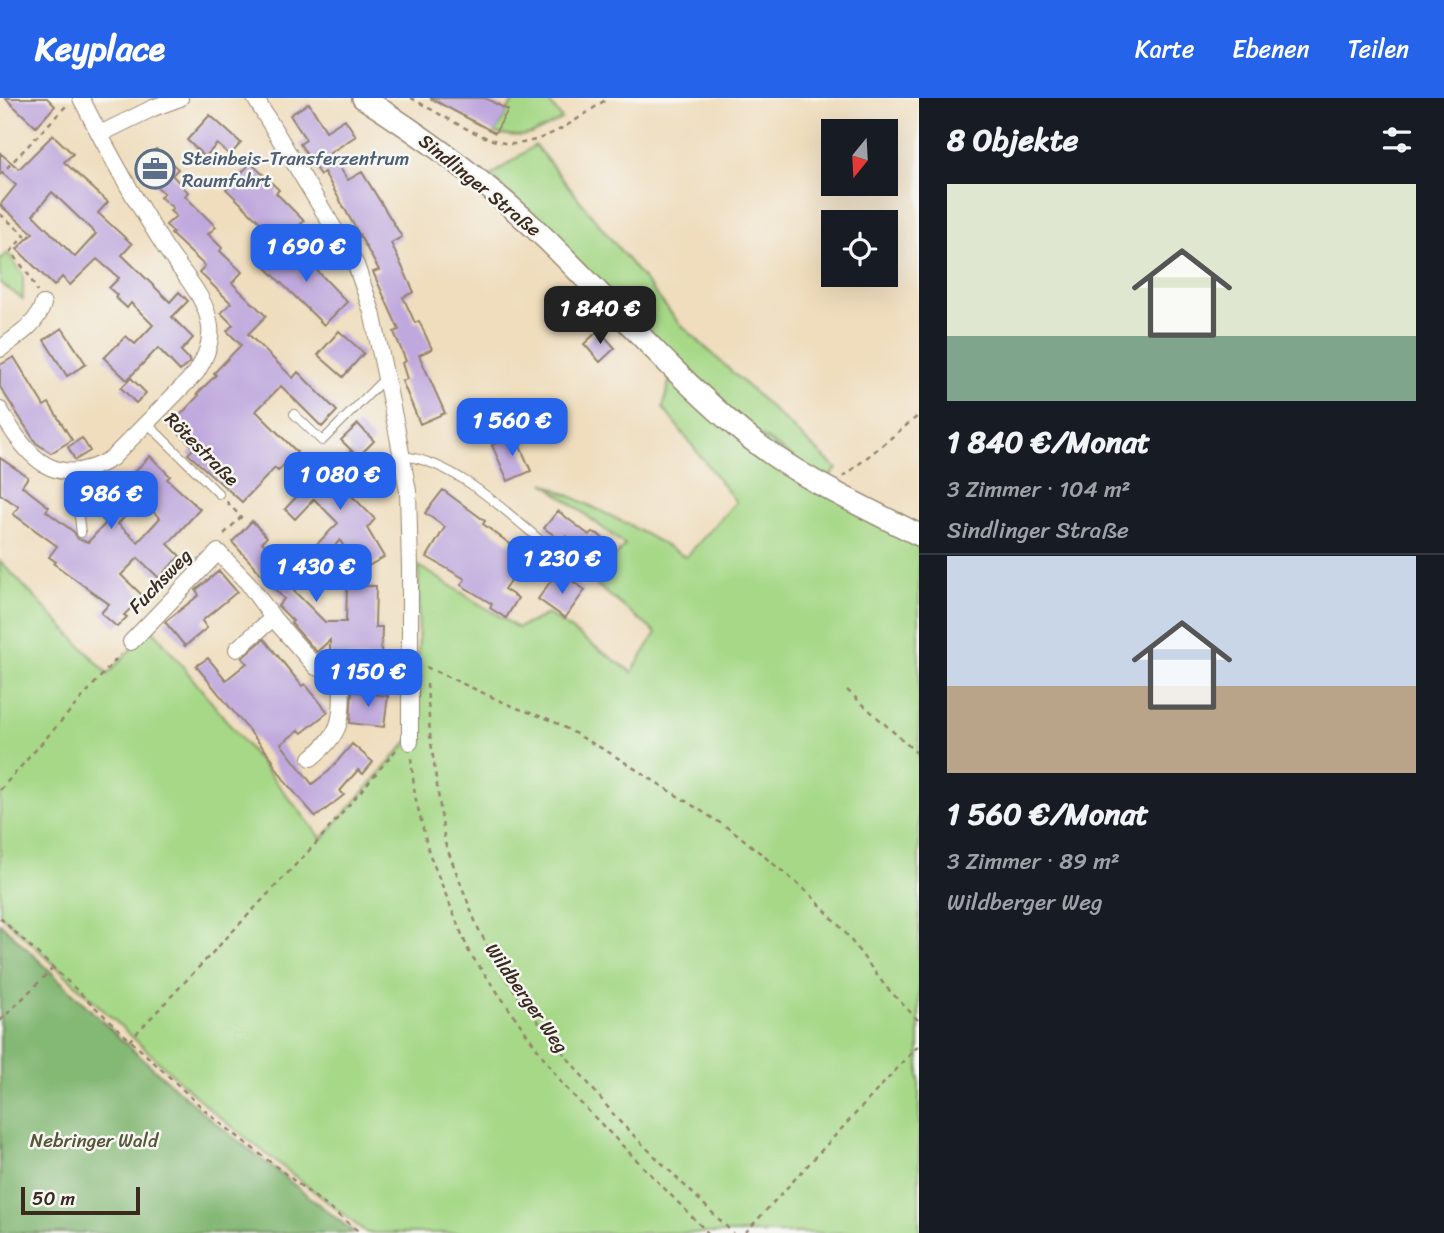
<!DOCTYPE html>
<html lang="de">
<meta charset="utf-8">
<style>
:root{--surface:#171b24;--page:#20242c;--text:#f1f3f6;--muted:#9ea1a6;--line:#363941;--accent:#2563eb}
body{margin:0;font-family:Sriracha,sans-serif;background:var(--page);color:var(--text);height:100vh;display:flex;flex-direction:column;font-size:26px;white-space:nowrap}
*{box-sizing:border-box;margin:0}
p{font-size:23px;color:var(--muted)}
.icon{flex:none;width:38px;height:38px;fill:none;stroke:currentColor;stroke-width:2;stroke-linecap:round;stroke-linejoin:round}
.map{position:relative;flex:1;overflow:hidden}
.drawer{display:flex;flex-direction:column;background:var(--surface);width:525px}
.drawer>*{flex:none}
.needle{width:46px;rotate:198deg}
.tools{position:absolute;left:821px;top:21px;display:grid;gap:14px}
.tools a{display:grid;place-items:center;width:77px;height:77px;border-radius:0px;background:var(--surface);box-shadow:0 7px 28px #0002;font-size:35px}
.scale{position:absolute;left:21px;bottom:18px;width:119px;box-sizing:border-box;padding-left:7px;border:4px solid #3b2a1e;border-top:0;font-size:19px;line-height:24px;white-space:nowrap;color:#3b2a1e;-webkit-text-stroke:5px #f6f6f2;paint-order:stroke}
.price{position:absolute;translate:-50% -60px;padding:0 16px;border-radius:14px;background:var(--accent);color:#fff;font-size:23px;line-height:46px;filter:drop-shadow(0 2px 4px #0008)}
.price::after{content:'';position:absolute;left:50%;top:42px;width:21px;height:16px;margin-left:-10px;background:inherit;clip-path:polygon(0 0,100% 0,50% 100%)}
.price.active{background:#222;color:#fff}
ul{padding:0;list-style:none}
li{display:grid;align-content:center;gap:14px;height:371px;padding:0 28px}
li+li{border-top:2px solid var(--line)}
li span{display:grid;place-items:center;height:217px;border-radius:0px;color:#555}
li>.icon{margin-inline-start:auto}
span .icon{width:126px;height:126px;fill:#fffc;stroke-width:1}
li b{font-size:30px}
h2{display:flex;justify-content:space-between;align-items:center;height:84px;padding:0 28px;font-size:30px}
header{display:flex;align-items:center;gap:42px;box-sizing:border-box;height:98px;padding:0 35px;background:var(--accent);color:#fff}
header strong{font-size:33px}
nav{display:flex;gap:38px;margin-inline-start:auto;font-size:24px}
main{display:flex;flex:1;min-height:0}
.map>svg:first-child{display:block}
</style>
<header>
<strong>Keyplace</strong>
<nav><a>Karte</a><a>Ebenen</a><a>Teilen</a></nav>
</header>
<main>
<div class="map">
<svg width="919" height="1135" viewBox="0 0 919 1135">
<rect width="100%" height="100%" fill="#f6f6f2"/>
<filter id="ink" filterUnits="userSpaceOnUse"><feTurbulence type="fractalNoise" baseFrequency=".0143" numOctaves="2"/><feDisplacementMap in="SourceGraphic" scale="14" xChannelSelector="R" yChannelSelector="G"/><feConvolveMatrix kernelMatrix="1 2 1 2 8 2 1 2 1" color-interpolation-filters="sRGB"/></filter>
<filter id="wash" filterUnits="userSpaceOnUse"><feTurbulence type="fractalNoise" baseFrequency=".00686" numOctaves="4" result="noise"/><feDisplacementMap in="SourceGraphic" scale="28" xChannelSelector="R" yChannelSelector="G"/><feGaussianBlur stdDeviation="1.57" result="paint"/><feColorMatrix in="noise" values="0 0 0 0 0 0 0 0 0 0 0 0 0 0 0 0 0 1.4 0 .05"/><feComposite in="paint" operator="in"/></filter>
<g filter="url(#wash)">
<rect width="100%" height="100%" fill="#efddbd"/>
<!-- green -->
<path fill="#a6d887" stroke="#708152" stroke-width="2" d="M530,0H546L562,21C535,36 526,42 495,35L513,3L527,4Z
M535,47L679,225L837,371L825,383L744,327L491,78Z
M8,155L23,177V201L0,185V162Z
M671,276L919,445V1135H367L212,1013L0,816V463L108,576L151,529L322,741L418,632L419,468L518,530L548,516L632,574L656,535L593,484L625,447L544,385L629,427L686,459L736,404L663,310Z"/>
<!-- forest -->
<path fill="#84b874" stroke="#607149" stroke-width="2" d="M0,825L126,946L208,1019L355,1135H0Z"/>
<g id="blocks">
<!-- building -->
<path fill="#bfa8dd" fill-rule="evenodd" d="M5,0H47L55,8L36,29Z
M430,0H485L508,12L495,35Z
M309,5L326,33L345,21L356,38L330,55L348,82L362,74L402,139L391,145L414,194L403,199L415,225L419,223L432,251L419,257L445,315L420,326L402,283L407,281L402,265L406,263L394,234L399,232L373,174L379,172L324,74L320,77L300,46L306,42L290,17Z
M210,17L241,45L230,57L217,46L205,59L187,42Z
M53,37L73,56L64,64L108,104L98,115L132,146L122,157L170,204L179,194L188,203L172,219L193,240L181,253L191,263L180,273L158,250L127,282L104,260L126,238L135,246L153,227L131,205L127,210L115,199L117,197L109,190L119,180L97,161L70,187L62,179L54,188L17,151L33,135L0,107L16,87L0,73V55L19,71ZM52,94L96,136L75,159L33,117Z
M156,51L178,71L172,77L188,94L185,98L216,129L208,136L222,150L220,153L242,174L232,185L266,218L248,236L293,280L298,274L337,313L322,329L281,288L256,313L297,354L278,373L275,370L242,404L188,356L194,350L171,327L199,297L197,296L216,277L214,275L241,247L227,233L233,227L221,215L231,205L199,174L205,168L171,136L173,134L166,127L176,118L170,113L173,110L160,99L164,95L137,71Z
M251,65L279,92L276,95L304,123L279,148L262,131L264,128L226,91Z
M290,144L347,204L324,227L265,169Z
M62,230L86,266L67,278L44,242Z
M599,232L615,250L600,264L584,246Z
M339,233L364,255L343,279L318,257Z
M14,259L44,308L49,305L72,342L51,355L36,345L0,289V267Z
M131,280L146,295L136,305L121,290Z
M358,326L374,343L358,359L341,342Z
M515,337L531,373L508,383L492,347Z
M82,340L90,353L75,362L68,349Z
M351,353L363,366L341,387L375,421L367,430L384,459L358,474L340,442L327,456L317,446L338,425L314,401L295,421L285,411L300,395L294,389L313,370L324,378Z
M150,358L170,378L167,381L200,411L168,446L180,458L159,480L138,460L121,477L143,498L124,517L127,519L117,529L101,515L109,506L54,466L56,464L49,459L57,448L13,416L19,409L0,396V360L28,379L22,388L49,409L46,413L74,434L78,441L88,444L106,425L90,410L92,408L83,399L82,395L94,383L105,394L111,387L116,392ZM141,402L160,420L138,444L118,426Z
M443,392L485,423L483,426L528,459L504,491L518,500L506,520L490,510L492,506L461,487L465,481L427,459L445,429L425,415Z
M558,413L589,437L592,434L598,436L614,451L602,466L566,438L562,443L544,430Z
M252,423L267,439L262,444L279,461L284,456L305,479L292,491L325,524H346L347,488H376L375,529H382L381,560L330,559V542L317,554L314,551L291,525L293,523L278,508L284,501L232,444Z
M219,473L237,494L202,523L207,530L185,548L165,524L199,497L196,492Z
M553,480L565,488L570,481L585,492L565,520L538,501Z
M264,541L302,588L305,586L328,614L302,635L299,632L281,646L312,686L329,673L352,646L373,664L363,676L358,672L340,693L344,697L316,719L287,686L272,664L273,662L196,568L208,560L226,582L247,565L242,560Z
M352,593L388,598L384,629L350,625Z"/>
</g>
</g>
<g filter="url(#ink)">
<use href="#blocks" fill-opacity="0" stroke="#95846e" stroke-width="2"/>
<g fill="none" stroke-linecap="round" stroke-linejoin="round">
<!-- lane casing -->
<g stroke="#95846e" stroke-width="10">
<path id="lane" d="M294,316L322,343L386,279
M147,325L219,396
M402,358C457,363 513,420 554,454
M73,373L81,435"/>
</g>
<!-- street casing -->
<g stroke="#95846e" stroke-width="18">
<path id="street" d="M255,0L356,167L372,214L397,333L408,393L410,470V644
M100,36L153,10L180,0
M0,251C17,238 37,227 43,206
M0,312C26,359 56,394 112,360L196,275C205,261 212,246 210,229C207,198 179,172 163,146C133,99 106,50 81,0
M131,544L218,454L248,485L273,520L316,569L342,577L409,578
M237,551L273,520
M311,660C346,632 341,618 342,577"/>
</g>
<!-- secondary casing -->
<g stroke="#95846e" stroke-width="24">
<path id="secondary" d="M363,0C429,42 492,88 548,143C612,206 672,275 741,333C793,377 858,406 919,437"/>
</g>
<!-- path -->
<path stroke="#95846e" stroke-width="2.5" stroke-dasharray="5 5" stroke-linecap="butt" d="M411,0C435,13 490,48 515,46C549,43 581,19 608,0
M0,77L67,7
M0,116L25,137L11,153L30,179L37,194
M843,379L919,317
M224,436L241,419L226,403
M426,569L514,609L551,622L610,655L736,735L811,797L844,833L886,889L919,923
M427,586L430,637L445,745L477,828L500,872L526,909L619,1023L733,1135
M847,592L919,657
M411,660L415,698L429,755L469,854L563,987L708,1135
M0,692L120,557
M0,820L210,1017L361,1135
M0,923L52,871
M129,943L319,742L396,652
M745,1135L919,947"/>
<!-- lane -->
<use href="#lane" stroke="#fff" stroke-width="8"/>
<!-- street -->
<use href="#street" stroke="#fff" stroke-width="16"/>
<!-- secondary -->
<use href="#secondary" stroke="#fff" stroke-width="21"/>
</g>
</g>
<!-- icons -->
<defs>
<g id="office-ring" transform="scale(2.0125)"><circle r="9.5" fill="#f6f6f2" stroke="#5c6f8a" stroke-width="1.5"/><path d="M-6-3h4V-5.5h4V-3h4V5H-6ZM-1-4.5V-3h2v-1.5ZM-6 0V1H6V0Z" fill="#5c6f8a"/></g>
</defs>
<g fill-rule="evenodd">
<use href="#office-ring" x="155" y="71"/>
</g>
<g text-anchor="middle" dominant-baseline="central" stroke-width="5" stroke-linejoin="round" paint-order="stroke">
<!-- service labels -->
<g font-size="19" fill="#4e5e75" stroke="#f6f6f2" text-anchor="start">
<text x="182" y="60">Steinbeis-Transferzentrum<tspan x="182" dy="22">Raumfahrt</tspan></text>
</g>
<!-- street labels -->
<g font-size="19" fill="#3b2a1e" stroke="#f6f6f2">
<text transform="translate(480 87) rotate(39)">Sindlinger Straße</text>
<text transform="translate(202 351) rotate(45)">Rötestraße</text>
<text transform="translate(160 483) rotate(-46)">Fuchsweg</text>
<text transform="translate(527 900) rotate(55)">Wildberger Weg</text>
</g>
<!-- park labels -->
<g font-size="19" fill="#565638" stroke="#f6f6f2">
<text x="94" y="1042">Nebringer Wald</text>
</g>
</g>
</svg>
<div class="tools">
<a><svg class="needle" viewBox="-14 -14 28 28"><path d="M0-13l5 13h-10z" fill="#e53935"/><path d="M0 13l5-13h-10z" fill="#9ea1a6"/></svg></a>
<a><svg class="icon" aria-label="locate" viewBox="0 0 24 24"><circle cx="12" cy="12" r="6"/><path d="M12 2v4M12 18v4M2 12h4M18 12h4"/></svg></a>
</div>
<div class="scale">50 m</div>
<b class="price" style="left:306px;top:186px">1 690 €</b>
<b class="price active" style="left:600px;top:248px">1 840 €</b>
<b class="price" style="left:512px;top:360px">1 560 €</b>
<b class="price" style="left:340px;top:414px">1 080 €</b>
<b class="price" style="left:111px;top:433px">986 €</b>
<b class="price" style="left:562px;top:498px">1 230 €</b>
<b class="price" style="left:316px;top:506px">1 430 €</b>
<b class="price" style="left:368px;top:611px">1 150 €</b>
</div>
<section class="drawer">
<h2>8 Objekte<svg class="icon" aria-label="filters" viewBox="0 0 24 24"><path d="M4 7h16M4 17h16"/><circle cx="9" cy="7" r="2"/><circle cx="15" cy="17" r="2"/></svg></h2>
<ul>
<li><span style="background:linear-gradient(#dfe7d0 70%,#7fa58c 0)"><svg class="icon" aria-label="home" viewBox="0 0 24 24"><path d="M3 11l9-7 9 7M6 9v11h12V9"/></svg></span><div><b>1 840 €/Monat</b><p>3 Zimmer · 104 m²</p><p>Sindlinger Straße</p></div></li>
<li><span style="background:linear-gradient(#c9d6e8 60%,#b9a48a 0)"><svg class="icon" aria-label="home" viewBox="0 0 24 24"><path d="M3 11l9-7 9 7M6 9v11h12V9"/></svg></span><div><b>1 560 €/Monat</b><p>3 Zimmer · 89 m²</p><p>Wildberger Weg</p></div></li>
</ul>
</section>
</main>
